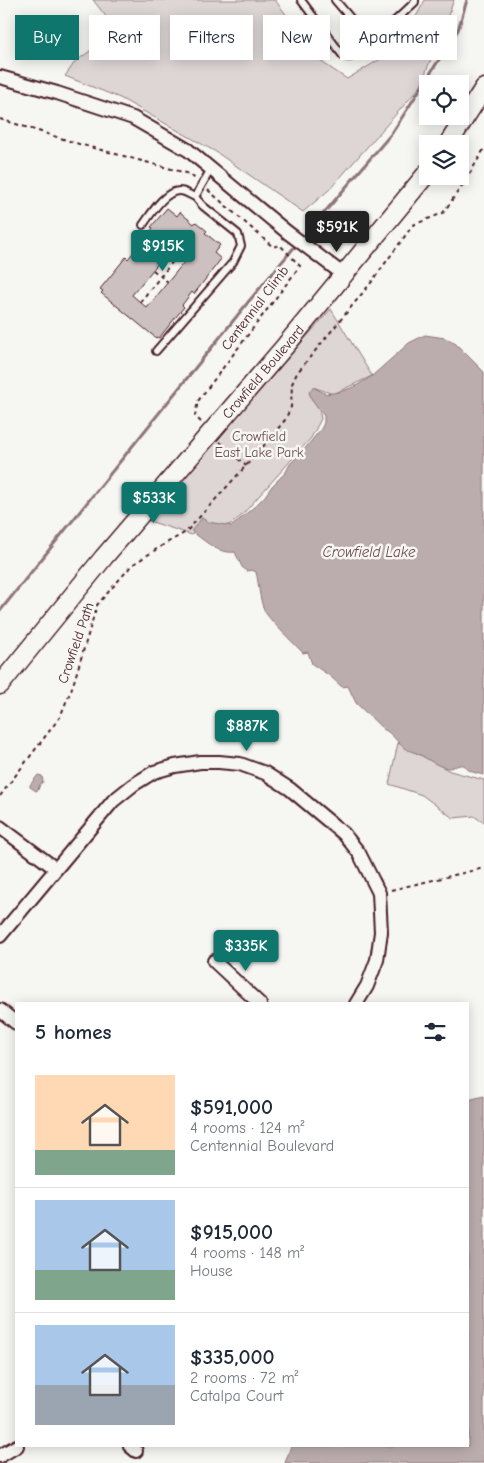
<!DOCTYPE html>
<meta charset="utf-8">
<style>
:root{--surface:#fff;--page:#f6f6f7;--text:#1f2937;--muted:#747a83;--line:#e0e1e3;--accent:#0f766e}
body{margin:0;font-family:"Comic Neue",sans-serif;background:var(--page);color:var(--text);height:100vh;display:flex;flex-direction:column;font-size:19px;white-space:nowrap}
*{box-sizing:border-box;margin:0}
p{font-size:16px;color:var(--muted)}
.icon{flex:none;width:28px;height:28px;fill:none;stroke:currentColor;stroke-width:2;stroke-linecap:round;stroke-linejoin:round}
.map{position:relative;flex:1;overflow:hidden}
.side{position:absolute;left:15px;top:1002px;width:454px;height:445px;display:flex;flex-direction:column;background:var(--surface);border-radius:0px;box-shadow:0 2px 12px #0003}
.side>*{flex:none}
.hud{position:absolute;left:15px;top:15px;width:455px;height:45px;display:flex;gap:10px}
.buttons{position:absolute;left:419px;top:75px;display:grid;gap:10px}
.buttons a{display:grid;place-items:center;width:50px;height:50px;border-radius:0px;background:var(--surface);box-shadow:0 2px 12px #0003;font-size:25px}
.price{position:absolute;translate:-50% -42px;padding:0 11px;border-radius:5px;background:var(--accent);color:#fff;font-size:16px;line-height:32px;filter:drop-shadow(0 1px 2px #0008)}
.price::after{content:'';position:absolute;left:50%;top:30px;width:15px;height:11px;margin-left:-8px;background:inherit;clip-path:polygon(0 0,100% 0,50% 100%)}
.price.selected{background:#222;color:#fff}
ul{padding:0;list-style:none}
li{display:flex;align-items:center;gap:15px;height:125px;padding:0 20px}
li+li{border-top:1px solid var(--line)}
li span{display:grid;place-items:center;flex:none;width:140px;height:100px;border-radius:0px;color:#555}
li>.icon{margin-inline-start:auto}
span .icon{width:60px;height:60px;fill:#fffc;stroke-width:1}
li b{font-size:21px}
h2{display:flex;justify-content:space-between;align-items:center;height:60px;padding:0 20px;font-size:21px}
.tag{padding:0 18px;border-radius:0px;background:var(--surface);box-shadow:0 2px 12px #0003;font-size:18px;line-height:45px}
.tag.selected{background:var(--accent);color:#fff}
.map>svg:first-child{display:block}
</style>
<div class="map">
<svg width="484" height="1463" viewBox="0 0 484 1463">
<rect width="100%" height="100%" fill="#f6f6f2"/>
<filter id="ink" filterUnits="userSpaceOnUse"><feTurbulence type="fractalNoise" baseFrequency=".02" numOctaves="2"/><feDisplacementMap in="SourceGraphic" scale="10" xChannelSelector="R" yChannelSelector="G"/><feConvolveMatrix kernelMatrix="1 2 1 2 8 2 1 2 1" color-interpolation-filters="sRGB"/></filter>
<g filter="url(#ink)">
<!-- green -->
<path fill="#ddd6d5" stroke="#947a80" d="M93,0H275L323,63L347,79L399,48L425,0H454L420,87L330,189L303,212L216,152L120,98L65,76L75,62L109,37L108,19Z
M331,309L372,376L333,394L313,387L310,392L311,398L319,408L321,419L311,438L241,516C224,531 221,528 201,519L192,535L149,521L176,486Z
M398,743L450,771L484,780V823L474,816L453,818L422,795L389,784Z"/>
<!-- water -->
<path fill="#bbadae" stroke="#8e747a" d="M425,335L445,338L456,344L484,372V775C476,773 468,772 464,765C458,764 454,768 448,768C438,767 428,759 419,754C414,752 409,751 404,748C397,742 392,733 383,729L356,703L348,686L342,687L330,676L312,664L308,652L303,653C295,644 267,618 264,610C259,597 259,584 256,572L252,570L247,571L242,567L235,552C217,554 206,541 192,532V530L202,518L208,522L232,526L255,506L265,496L272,486L286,472L290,464L303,451L321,429L324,423V416L311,398L309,392L313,387L326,394L340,392L356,386L372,376L409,343Z
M38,775L42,776L43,782L40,784L38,790L36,791L30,787V785Z
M484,1096V1463H285L291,1446H468V1100Z"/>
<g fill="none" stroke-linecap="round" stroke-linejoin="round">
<!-- stream -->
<path stroke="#8e747a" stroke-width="3" d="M301,240L392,133L458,30L467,0
M0,611L249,301L297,244"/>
</g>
<!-- building -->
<path fill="#ccc1c0" stroke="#4a1f2b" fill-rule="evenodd" d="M167,208L177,216L180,212L194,224L196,222L207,231L205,233L220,245L214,253L221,259L194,294L192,292L182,305L184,307L159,338L157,337L156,338L101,293L103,291L100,289L126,257L128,259L153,228L151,227ZM170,249L185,261L147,308L132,295Z"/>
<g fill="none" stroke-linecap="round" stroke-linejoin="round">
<!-- service casing -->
<g stroke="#4a1f2b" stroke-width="10">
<path id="service" d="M301,0L343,56L350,57L397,19L415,2V0
M335,0L370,41
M143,225C151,214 165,190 180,191C185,191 190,195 195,197
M156,351L233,262L241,246L238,234L203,206L195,197L211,169"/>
</g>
<!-- minor casing -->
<g stroke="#4a1f2b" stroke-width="16">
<path id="minor" d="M0,77L57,93L133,118L188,150L287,232L344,275
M0,827L56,869
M0,936L113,801L133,785L154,772L175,766L200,762H219L240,764L265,773L290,789L344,834L359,853L379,893L381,932L377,960L367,986L356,1004
M214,961L260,1004
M0,1010L16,1023
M130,1446L136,1451
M0,1456L17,1446"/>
</g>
<!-- secondary casing -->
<g stroke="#4a1f2b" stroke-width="21">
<g id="secondary">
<path d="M448,144L484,88"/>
<path id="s1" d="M0,685L104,557L286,345L428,172"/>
</g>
</g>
<!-- path -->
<path stroke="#4a1f2b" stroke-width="2" stroke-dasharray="4 4" stroke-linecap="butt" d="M0,119L79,144L190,174L195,179
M153,270L168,282
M140,302L178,255
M201,422L195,416L198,401L300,266L280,245L273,247L208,190
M220,442L246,466
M0,796L60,717L73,685L97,605L132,565L163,545L186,532L262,448L285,420L291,407L292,384L297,373L370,284L413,225L443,213L466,180L484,149
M391,890L484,868"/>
<!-- service -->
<use href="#service" stroke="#f6f6f2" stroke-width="6"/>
<!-- minor -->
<use href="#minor" stroke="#f6f6f2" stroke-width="12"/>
<!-- secondary -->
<use href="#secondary" stroke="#f6f6f2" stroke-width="18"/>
</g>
</g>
<g text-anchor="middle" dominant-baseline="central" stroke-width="5" stroke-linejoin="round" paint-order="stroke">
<!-- street labels -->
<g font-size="14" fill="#4a1f2b" stroke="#f6f6f2">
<text transform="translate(255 308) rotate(-53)">Centennial Climb</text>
<text stroke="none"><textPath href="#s1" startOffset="409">Crowfield Boulevard</textPath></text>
<text transform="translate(76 643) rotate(-71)">Crowfield Path</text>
</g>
<!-- park labels -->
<g font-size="14" fill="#6f4d56" stroke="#f6f6f2">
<text x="259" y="436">Crowfield<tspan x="259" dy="16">East Lake Park</tspan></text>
</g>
<!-- water labels -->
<g font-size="15" font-style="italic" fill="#6c4a52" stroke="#f6f6f2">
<text x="369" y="552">Crowfield Lake</text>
</g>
</g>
</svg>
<div class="buttons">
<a><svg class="icon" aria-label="locate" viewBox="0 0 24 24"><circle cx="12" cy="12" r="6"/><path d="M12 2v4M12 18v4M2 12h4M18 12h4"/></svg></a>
<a><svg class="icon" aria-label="layers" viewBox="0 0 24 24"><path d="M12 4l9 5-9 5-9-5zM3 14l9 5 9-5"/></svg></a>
</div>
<b class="price selected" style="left:337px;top:253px">$591K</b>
<b class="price" style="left:163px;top:272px">$915K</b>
<b class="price" style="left:154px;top:524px">$533K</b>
<b class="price" style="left:247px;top:752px">$887K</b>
<b class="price" style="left:246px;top:972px">$335K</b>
<div class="hud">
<a class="tag selected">Buy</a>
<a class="tag">Rent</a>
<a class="tag">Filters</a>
<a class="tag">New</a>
<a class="tag">Apartment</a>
</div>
<section class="side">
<h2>5 homes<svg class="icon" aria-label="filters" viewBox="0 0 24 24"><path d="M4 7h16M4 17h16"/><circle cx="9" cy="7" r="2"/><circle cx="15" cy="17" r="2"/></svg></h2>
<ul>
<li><span style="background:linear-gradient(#ffd9b3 75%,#7fa58c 0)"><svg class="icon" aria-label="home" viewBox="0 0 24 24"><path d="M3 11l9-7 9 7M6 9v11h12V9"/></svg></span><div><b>$591,000</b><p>4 rooms · 124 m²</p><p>Centennial Boulevard</p></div></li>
<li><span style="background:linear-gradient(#a9c7e8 70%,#7fa58c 0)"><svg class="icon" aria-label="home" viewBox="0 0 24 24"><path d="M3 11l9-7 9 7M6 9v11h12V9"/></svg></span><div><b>$915,000</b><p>4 rooms · 148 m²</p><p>House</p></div></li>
<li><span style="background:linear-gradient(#a9c7e8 60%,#9aa5b1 0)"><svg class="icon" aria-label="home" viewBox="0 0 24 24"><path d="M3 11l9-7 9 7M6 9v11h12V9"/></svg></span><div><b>$335,000</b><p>2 rooms · 72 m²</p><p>Catalpa Court</p></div></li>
</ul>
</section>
</div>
